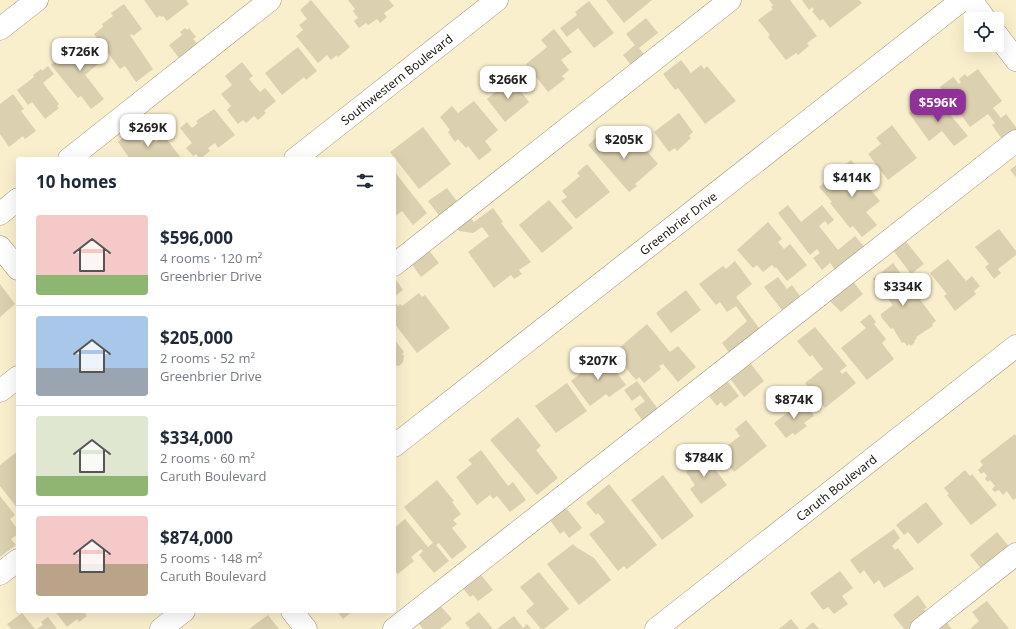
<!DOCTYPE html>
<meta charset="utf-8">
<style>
:root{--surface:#fff;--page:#f6f6f7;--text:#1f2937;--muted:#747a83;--line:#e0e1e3;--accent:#903099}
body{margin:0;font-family:"Open Sans",sans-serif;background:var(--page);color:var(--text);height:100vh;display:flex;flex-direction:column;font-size:15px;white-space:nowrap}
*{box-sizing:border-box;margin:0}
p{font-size:13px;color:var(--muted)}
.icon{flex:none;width:22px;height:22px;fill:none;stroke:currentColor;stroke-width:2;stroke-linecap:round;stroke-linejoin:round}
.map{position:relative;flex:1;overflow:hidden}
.panel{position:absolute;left:16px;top:157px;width:380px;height:456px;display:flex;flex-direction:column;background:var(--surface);border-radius:4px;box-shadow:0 4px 16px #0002}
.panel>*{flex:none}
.fabs{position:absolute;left:964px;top:12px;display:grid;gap:8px}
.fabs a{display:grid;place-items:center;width:40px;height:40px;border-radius:4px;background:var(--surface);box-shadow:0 4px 16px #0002;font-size:20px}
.price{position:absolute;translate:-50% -34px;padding:0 9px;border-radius:8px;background:#fff;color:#222;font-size:13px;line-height:26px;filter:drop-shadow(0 1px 2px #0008)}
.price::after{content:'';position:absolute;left:50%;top:24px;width:12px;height:9px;margin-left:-6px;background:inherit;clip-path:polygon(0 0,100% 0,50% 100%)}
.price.active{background:var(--accent);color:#fff}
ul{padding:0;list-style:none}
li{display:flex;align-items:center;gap:12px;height:100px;padding:0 20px}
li+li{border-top:1px solid var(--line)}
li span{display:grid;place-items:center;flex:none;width:112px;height:80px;border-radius:4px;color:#555}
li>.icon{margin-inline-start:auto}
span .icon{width:48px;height:48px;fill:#fffc;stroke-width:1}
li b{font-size:17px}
h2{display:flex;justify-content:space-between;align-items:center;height:48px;padding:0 20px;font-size:17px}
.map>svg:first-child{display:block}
</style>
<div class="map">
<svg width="1016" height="629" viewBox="0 0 1016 629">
<rect width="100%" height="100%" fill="#faefcd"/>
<!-- building -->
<path fill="#dbd0af" d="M144,0H186L189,4L167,21L163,16L161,17L160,15L157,18Z
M311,0L350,47L338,57L337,55L331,60L327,55L318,63L296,36L303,30L299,25L307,19L300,10Z
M348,0H389L394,6L384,13L387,17L380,23L377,19L368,25L366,23L359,28L354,21L358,18L353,11L355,9Z
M606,0H652L624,23Z
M769,0H790L817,36L807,43L809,46L798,55L796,53L786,60L768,37L770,35L758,20L773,9L771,7L773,5Z
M802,0H859L862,3L830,28L823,19L820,21L812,11L814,10L812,7L809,10Z
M589,1L614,33L594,48L578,28L567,37L560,28L577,15L575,12Z
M124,4L142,29L133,36L132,34L130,35L153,69L136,82L125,66L120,69L94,34L103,27L102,24L113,16L111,13Z
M646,18L658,33L639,48L648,59L634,69L623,55L635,45L626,34Z
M185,28L187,30L189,28L196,37L193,39L197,43L194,45L197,50L182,62L169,45L182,35L180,32Z
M554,29L572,52L561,60L569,70L562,76L565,79L548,92L526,64L547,47L541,40Z
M89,41L104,59L85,75L104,99L91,109L81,96L78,98L51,65L74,46L77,50Z
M298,47L317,71L306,80L304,77L282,95L265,73Z
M681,60L691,73L701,65L704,69L707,66L736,101L705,124L678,88L675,90L663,74Z
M242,62L253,76L249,79L260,92L265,88L276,101L264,111L266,113L258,120L254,116L246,123L243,120L238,124L227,110L231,106L221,94L232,85L225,76Z
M48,66L54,74L43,83L59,104L57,106L59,108L45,119L32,102L28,105L17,90L34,77L33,75L41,69L42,71Z
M978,69L1002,101L993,108L1001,118L1006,114L1016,127V133L1004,142L992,125L995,123L988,114L970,127L940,87L953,77L959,84L961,82L959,79L965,74L967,77Z
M511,79L529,102L505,122L487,99Z
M13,94L24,109L21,111L36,131L25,139L23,136L9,147L0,134V104Z
M938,100L968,136L954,146L942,131L929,141L909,113L918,106L922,112Z
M474,101L498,130L485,141L492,150L479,160L468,146L466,148L458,139L455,142L448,132L450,130L440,117L452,106L458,113Z
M214,109L235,135L218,148L215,143L208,148L210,151L200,159L196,154L193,156L186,148L192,143L180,128L187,122L192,128L198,123L196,121Z
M679,113L693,132L689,136L691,138L677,151L675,148L669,152L654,132Z
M892,125L917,158L888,180L868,154L881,144L876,138Z
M423,127L451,164L419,189L390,152Z
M133,130L142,143L151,136L156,142L164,136L182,159H130L118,142Z
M616,132L628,146L634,141L640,147L642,145L658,164L635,184L637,186L629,192L588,145L598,136L604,143Z
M851,160L873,187L870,189L880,201L866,212L877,225L862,237L853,226L850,228L830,203L832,202L819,187L837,173L836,172Z
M587,164L610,192L576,219L561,201L567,197L562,191L580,176L577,173Z
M1016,165V177L1010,170Z
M394,171L427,213L413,225L402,211L394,217Z
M447,188L459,204L441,218L428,201Z
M549,200L573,228L542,253L519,225Z
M788,205L801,222L822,205L834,220L828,225L825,221L819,226L838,250L855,236L867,250L838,273L830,263L822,270L813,258L820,253L817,249L810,255L778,213Z
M493,208L503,222L501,223L531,262L519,270L522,274L514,279L511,275L494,288L468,252L489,236L482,227L473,233L459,231L455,226L468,214L474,222Z
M768,222L782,239L778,242L784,249L790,244L807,265L787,281L776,267L775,268L772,265L763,272L757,265L753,268L737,250Z
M999,229L1016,251V255L998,269L1001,273L994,279L985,267L989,264L975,247Z
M904,239L924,264L911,274L892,249Z
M424,244L439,263L421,277L407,258Z
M948,259L966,281L972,276L980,286L974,291L976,294L955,311L944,296L947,294L930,273Z
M735,261L752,284L736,297L762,332L730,354L722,343L747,321L736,306L727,312L720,302L716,305L699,284L723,266L726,269Z
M893,263L936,321L932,324L933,326L916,337L917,338L914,341L915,342L911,346L909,344L907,346L904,342L902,343L893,328L891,329L881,317V314L893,305L873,279Z
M394,277L403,290L394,297Z
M778,277L787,289L792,285L803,300L785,314L764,287Z
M851,279L863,294L841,312L827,298Z
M0,284L15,304L0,317Z
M686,290L701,310L671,333L656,313Z
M419,293L422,297L425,295L450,328L417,353L394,323V301L398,306L400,304L402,306Z
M870,314L876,322L874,324L886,339L882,343L894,359L867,380L841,348L866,328L860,322Z
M647,324L670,352L678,346L696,367L678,382L663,364L659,366L661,369L644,383L639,377L636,380L613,353Z
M815,327L847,366L840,371L842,374L846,371L856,383L825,408L805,383L823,369L812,355L810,357L797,341Z
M394,339L404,352L402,354L404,356L403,362L399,366L394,365Z
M604,356L626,385L609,397L606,394L590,406L571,381L580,374L579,372L589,364L591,366Z
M748,360L764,381L744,397L728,376Z
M725,378L739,396L725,407L721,402L717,406L709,396Z
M637,381L661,413L645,424L634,409L645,401L640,395L632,401L624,390Z
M567,383L587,411L556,433L535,406Z
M803,401L814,416L804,423L807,426L795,435L793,433L786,438L774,423Z
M518,417L541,446L536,450L558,478L537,495L490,440Z
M746,420L767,446L734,472L719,452L740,436L735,429Z
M1015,434L1016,436V498L1013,500L1007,491L1003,495L999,490L995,492L992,489L995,486L990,480L988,482L985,479L987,476L984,472L981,474L978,470L983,465L980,461Z
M481,450L508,486L513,482L526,500L510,512L497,496L493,499L490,495L477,505L456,477L472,464L468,460Z
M18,451V509L0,486V465Z
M701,451L727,485L701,504L690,489L695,485L686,472L691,468L687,462Z
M965,470L970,476L972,474L997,505L971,525L947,495L949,494L944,488Z
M663,475L694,516L662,540L631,500Z
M437,480L454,501L452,502L461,514L453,520L457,524L452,528L467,547L452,559L439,543L436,545L449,561L434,573L419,555L423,551L421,549L411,557L414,561L398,574L394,570V528L405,519L428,547L433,543L404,507Z
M609,484L657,545L627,569L624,566L618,571L589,534L605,522L598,513L596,515L586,503Z
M0,496L15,515L10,519L18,530V534L11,539L16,545L0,557Z
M926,502L943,524L918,544L908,532L904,535L896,525Z
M563,504L582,528L569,538L564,531L560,534L547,516Z
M894,529L900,538L892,546L895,550L898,548L914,569L884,588L879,580L874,584L864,570L860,574L850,560Z
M997,532L1011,549L984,572L970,555Z
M573,544L576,547L594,558L611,580L579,605L547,564Z
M478,571L493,590L478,601L473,595L470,597L460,585Z
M840,571L853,588L842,596L848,604L834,614L828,607L823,610L810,593Z
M539,572L569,609L544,629H541L526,611L534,604L520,587Z
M918,595L927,608L924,609L928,614L908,629H904L893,615Z
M987,601L1009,629H970L979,621L972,612Z
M438,603L452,619L440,629H423L417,621Z
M55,611H87L85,613L87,616L79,622L77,619L67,627Z
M337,611H353L343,619Z
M479,612L493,629H470L465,623Z
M22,613L35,629H11L7,624Z
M268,615L279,629H249Z
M514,616L523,628L527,624L531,629H497Z
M48,617L57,629H37L43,625L41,622Z
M791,619L799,629H779Z
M944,619L952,629H931Z
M813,622L819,629H805Z"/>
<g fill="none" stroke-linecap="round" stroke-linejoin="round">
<!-- minor casing -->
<g stroke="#9c9272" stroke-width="23">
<g id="minor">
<path d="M971,0L985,19"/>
<path d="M0,29L37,0"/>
<path d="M997,35L1016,60"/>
<path d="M69,159L270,0"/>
<path id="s1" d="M295,159L497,0"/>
<path d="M0,214L18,199"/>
<path d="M0,247L18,269"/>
<path d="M394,265L730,0"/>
<path d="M0,391L18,377"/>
<path id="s2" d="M394,446L962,0"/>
<path d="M0,574L18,560"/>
<path d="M292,611L306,629"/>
<path d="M161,629L184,611"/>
<path d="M394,629L1016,141"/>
<path id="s3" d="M656,629L1016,346"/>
<path d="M921,629L1016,554"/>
</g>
</g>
<!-- minor -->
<use href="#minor" stroke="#fff" stroke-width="22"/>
</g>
<g text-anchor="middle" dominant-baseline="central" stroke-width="4" stroke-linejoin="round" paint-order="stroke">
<!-- street labels -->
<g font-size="12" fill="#0f0b02" stroke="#fff">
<text stroke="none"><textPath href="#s1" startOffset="129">Southwestern Boulevard</textPath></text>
<text stroke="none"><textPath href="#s2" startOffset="361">Greenbrier Drive</textPath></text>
<text stroke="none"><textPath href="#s3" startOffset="229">Caruth Boulevard</textPath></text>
</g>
</g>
</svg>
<div class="fabs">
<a><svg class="icon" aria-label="locate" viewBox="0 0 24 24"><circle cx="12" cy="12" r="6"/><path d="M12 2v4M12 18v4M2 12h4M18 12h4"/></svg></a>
</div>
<b class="price" style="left:80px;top:72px">$726K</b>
<b class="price" style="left:508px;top:100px">$266K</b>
<b class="price active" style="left:938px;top:123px">$596K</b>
<b class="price" style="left:148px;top:148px">$269K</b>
<b class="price" style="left:624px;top:160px">$205K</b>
<b class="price" style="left:852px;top:198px">$414K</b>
<b class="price" style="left:903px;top:307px">$334K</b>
<b class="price" style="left:598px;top:381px">$207K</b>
<b class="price" style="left:794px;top:420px">$874K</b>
<b class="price" style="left:704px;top:478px">$784K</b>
<section class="panel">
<h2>10 homes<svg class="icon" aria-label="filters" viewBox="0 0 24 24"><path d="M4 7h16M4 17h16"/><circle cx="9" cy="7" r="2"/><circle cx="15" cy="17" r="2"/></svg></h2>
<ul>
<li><span style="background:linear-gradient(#f6c9c9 75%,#8fb573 0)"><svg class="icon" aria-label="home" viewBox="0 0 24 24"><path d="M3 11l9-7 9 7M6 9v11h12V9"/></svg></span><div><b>$596,000</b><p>4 rooms · 120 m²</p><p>Greenbrier Drive</p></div></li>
<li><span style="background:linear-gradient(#a9c7e8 65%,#9aa5b1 0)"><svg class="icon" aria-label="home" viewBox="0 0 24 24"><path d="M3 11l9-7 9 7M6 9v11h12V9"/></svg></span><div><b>$205,000</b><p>2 rooms · 52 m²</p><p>Greenbrier Drive</p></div></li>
<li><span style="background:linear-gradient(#dfe7d0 75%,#8fb573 0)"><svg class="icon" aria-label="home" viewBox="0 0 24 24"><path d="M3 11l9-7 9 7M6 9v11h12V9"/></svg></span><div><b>$334,000</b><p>2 rooms · 60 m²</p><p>Caruth Boulevard</p></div></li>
<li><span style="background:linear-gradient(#f6c9c9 60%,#b9a48a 0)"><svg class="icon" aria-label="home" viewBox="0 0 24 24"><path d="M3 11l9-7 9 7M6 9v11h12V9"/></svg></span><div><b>$874,000</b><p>5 rooms · 148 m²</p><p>Caruth Boulevard</p></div></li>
</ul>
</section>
</div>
